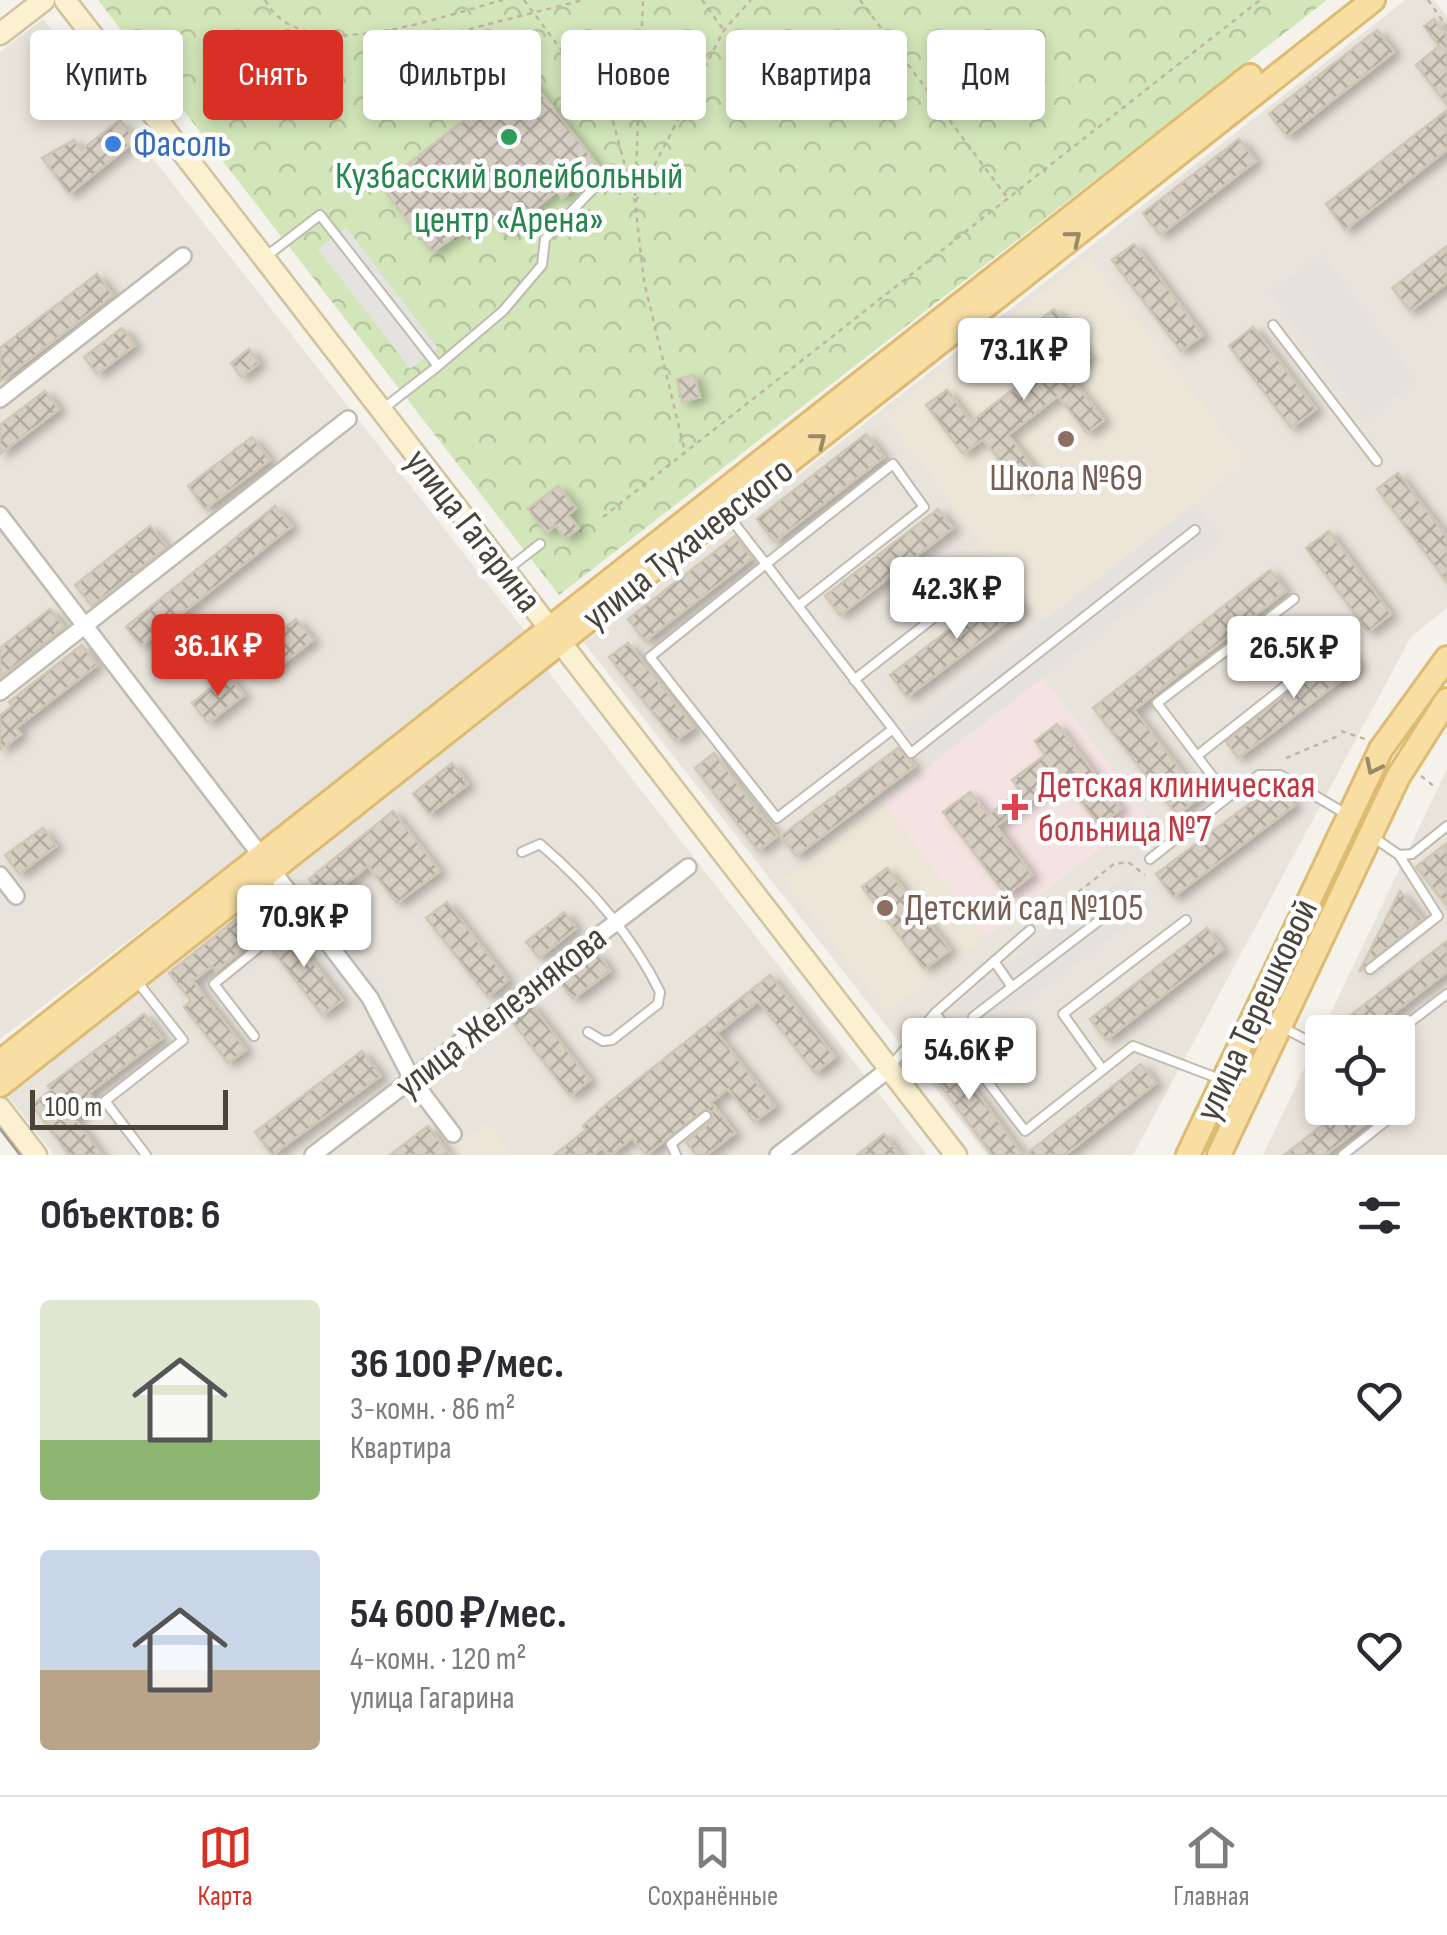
<!DOCTYPE html>
<html lang="ru">
<meta charset="utf-8">
<style>
:root{--surface:#fff;--page:#f7f7f7;--text:#2b2b33;--muted:#7c7c81;--line:#e1e1e2;--accent:#d93025}
body{margin:0;font-family:"Sofia Sans Condensed",sans-serif;background:var(--page);color:var(--text);height:100vh;display:flex;flex-direction:column;font-size:38px;white-space:nowrap}
*{box-sizing:border-box;margin:0}
p{font-size:32px;color:var(--muted)}
.icon{flex:none;width:55px;height:55px;fill:none;stroke:currentColor;stroke-width:2;stroke-linecap:round;stroke-linejoin:round}
.map{position:relative;height:1155px;overflow:hidden}
.panel{display:flex;flex-direction:column;background:var(--surface);flex:1}
.panel>*{flex:none}
.banner{position:absolute;left:30px;top:30px;width:1388px;height:90px;display:flex;gap:20px}
.buttons{position:absolute;left:1305px;top:1015px;display:grid;gap:20px}
.buttons a{display:grid;place-items:center;width:110px;height:110px;border-radius:10px;background:var(--surface);box-shadow:0 5px 15px #0003;font-size:50px}
.scale{position:absolute;left:30px;bottom:25px;width:198px;box-sizing:border-box;padding-left:10px;border:5px solid #49433a;border-top:0;font-size:28px;line-height:35px;white-space:nowrap;color:#49433a;-webkit-text-stroke:8px #fff;paint-order:stroke}
.price{position:absolute;translate:-50% -85px;padding:0 22px;border-radius:10px;background:#fff;color:#222;font-size:32px;line-height:65px;filter:drop-shadow(0 2px 5px #0008)}
.price::after{content:'';position:absolute;left:50%;top:60px;width:30px;height:22px;margin-left:-15px;background:inherit;clip-path:polygon(0 0,100% 0,50% 100%)}
.price.on{background:var(--accent);color:#fff}
ul{padding:0;list-style:none}
li{display:flex;align-items:center;gap:30px;height:250px;padding:0 40px}
li span{display:grid;place-items:center;flex:none;width:280px;height:200px;border-radius:10px;color:#555}
li>.icon{margin-inline-start:auto}
span .icon{width:120px;height:120px;fill:#fffc;stroke-width:1}
li b{font-size:42px}
h2{display:flex;justify-content:space-between;align-items:center;height:120px;padding:0 40px;font-size:42px}
.chip{padding:0 35px;border-radius:10px;background:var(--surface);box-shadow:0 5px 15px #0003;font-size:35px;line-height:90px}
.chip.on{background:var(--accent);color:#fff}
.dock{display:flex;justify-content:space-around;align-items:center;height:140px;border-top:2px solid var(--line);background:var(--surface);font-size:28px;color:var(--muted)}
.dock a{display:grid;justify-items:center;gap:5px}
.dock .on{color:var(--accent)}
.map>svg:first-child{display:block}
</style>
<div class="map">
<svg width="1447" height="1155" viewBox="0 0 1447 1155">
<defs>
<pattern id="park-crowns" width="20" height="18" patternUnits="userSpaceOnUse" patternTransform="scale(2.5)"><rect width="20" height="18" fill="#d2e6b9"/><path d="M2 6a3 3 0 1 1 6 0M12 15a3 3 0 1 1 6 0" fill="none" stroke="#b6c6a0"/></pattern>
<pattern id="building-cross-hatch" width="8" height="8" patternUnits="userSpaceOnUse" patternTransform="scale(2.5)"><rect width="8" height="8" fill="#d6cec2"/><path d="M0 0l8 8M0 8l8-8" fill="none" stroke="#b0a99f"/></pattern>
<filter id="shadow"><feDropShadow dx="7" dy="4" stdDeviation="5" flood-color="#0004"/></filter>
</defs>
<rect width="100%" height="100%" fill="#f5f2ec"/>
<!-- residential -->
<path fill="#e9e4db" fill-rule="evenodd" d="M1405,0H1434L1447,17V608L1411,637L1133,1155H988L584,643Z
M43,19L528,635L0,1039V52Z
M547,670L927,1155H54L8,1096Z
M1447,769V1155H1263ZM1322,1032H1398V1108H1322Z"/>
<!-- industrial -->
<path fill="#e5e2dd" d="M1322,254L1417,381L1365,420L1270,293Z
M1194,504L1221,539L930,765L902,730Z
M1127,875L1151,907L980,1036L956,1004Z"/>
<!-- education -->
<path fill="#ede6d8" d="M1088,257L1248,462L1043,621L884,416Z
M882,802L986,937L887,1013L783,879Z
M488,1122L513,1155H445Z"/>
<!-- medical -->
<path fill="#f4e3e1" d="M1043,678L1147,812L986,937L882,802Z"/>
<!-- park -->
<path fill="url(#park-crowns)" d="M98,0H1327L559,595Z"/>
<!-- parking -->
<path fill="#e4e3e0" d="M346,227L438,348L410,369L318,249Z
M314,899L391,999L367,1017L290,918Z"/>
<!-- building -->
<path fill="url(#building-cross-hatch)" stroke="#d0c6b6" stroke-width="2.5" filter="url(#shadow)" d="M1434,19L1447,36V105L1416,65L1439,46L1424,26Z
M1377,30L1394,52L1287,136L1269,114Z
M519,65L600,168L562,198L557,191L504,233L488,213L432,252L386,193L407,176L402,169L483,105L477,98Z
M1447,110V150L1345,230L1326,204Z
M120,120L136,140L69,194L42,158L74,140L81,150Z
M1239,139L1256,161L1160,235L1143,213Z
M1134,244L1203,335L1181,351L1112,260Z
M1447,246V283L1410,311L1392,288Z
M97,274L113,295L0,382V348Z
M1054,309L1090,357L1068,374L1104,420L1087,433L1058,396L1008,435L1040,475L1022,489L983,439L963,454L926,405L947,390L971,422L1055,357L1032,326Z
M1253,327L1316,409L1291,428L1229,346Z
M122,328L135,345L97,374L84,357Z
M249,349L259,363L241,377L231,363Z
M694,375L700,397L682,402L677,379Z
M45,391L59,409L0,454V425Z
M866,434L884,457L774,542L757,519Z
M252,437L270,460L205,509L188,486Z
M1398,473L1447,537V582L1377,489Z
M558,486L576,508L568,515L579,528L565,538L556,525L546,533L528,509Z
M275,506L292,526L141,646L126,627Z
M938,509L953,528L840,615L825,596Z
M150,526L167,547L92,606L75,585Z
M1329,531L1391,614L1368,632L1306,548Z
M735,536L752,558L645,641L628,619Z
M1270,570L1286,591L1134,710L1201,796L1177,815L1093,708Z
M1006,586L1023,609L907,697L890,675Z
M50,609L64,627L0,678V648Z
M296,619L313,640L276,669L260,648Z
M628,643L694,727L675,741L609,657Z
M82,645L97,665L16,728L21,734L0,750V716L12,706L9,702Z
M1345,646L1360,666L1238,758L1226,742Z
M228,675L244,695L208,723L192,703Z
M1057,724L1121,809L1099,825L1062,777L996,826L1032,875L1006,895L943,812L970,792L988,815L1020,791L1012,780L1045,755L1035,741Z
M898,748L915,766L796,856L781,836Z
M714,753L777,836L758,851L695,768Z
M452,763L468,784L429,814L413,794Z
M1278,782L1295,805L1173,897L1156,874Z
M393,811L440,871L397,903L368,866L325,900L309,879Z
M43,828L56,846L19,874L5,855Z
M1447,843V906L1416,867Z
M887,868L950,950L924,969L862,887Z
M271,891L283,906L254,929L250,944L216,971L212,966L193,981L246,1050L228,1063L184,1007L191,1001L169,973Z
M1400,891L1422,919L1359,972Z
M447,902L508,980L488,997L426,918Z
M564,912L576,928L539,958L526,942Z
M284,924L342,1000L322,1015L266,942Z
M1207,928L1223,949L1106,1040L1090,1019Z
M1447,941V972L1369,1032H1345L1339,1024Z
M597,953L610,971L573,999L559,981Z
M770,975L835,1057L815,1073L758,1001L717,1033L775,1106L754,1122L728,1089L711,1102L735,1133L706,1155H696L686,1142L713,1120L712,1112L706,1109L646,1155L632,1138L611,1155L601,1148L592,1155H554L586,1130L583,1126L607,1104Z
M530,1003L590,1080L570,1096L510,1019Z
M144,1014L162,1038L89,1093L95,1101L74,1118L102,1155H69L32,1105L51,1090L48,1086Z
M940,1043L1023,1155H992L920,1058Z
M362,1051L381,1076L272,1155L255,1132Z
M1141,1064L1156,1083L1065,1155H1025Z
M1345,1108H1386L1325,1155H1284Z
M428,1126L450,1155H390Z
M884,1134L900,1155H857Z"/>
<g fill="none" stroke-linecap="round" stroke-linejoin="round">
<!-- lane casing -->
<g stroke="#c0baaf" stroke-width="12">
<path id="lane" d="M264,258L320,215L438,366L384,408
M1273,325L1377,461
M438,366L503,311L542,265L545,239L612,169
M727,514L766,564L650,657L777,818L893,729C850,674 808,619 766,564L893,464L924,507L798,606
M508,569L540,544
M854,680L987,576
M893,729L911,753L1195,530
M1198,755L1331,650
M1228,797L1259,775H1280L1346,814
M522,852L540,844C589,886 631,933 660,992L658,1004L612,1040L603,1041L588,1032
M1399,855L1412,854L1447,826
M1150,859L1228,797L1157,703L1294,599
M994,961L1012,987L1113,910
M1370,969L1438,916L1399,855L1373,837
M136,980L183,1040L105,1101L146,1155
M935,1013L1025,1131L1133,1046L1220,1079
M973,1017L1012,987
M1282,1027L1322,1048
M1397,1032L1447,994
M254,1036L214,984L257,949L260,934L298,904
M891,1066L935,1013L1030,930
M1103,1070L1063,1014L1186,920
M676,1155L671,1144L706,1116
M1343,1155L1406,1105"/>
</g>
<!-- street casing -->
<g stroke="#c0baaf" stroke-width="20">
<path id="street" d="M0,399L183,256
M0,515L370,998L413,1081L453,1134
M0,692L348,419
M0,875L16,896
M313,1155L688,867
M778,1155L889,1069"/>
</g>
<!-- secondary casing -->
<g stroke="#d1c39f" stroke-width="25">
<path id="secondary" d="M65,0L956,1155
M0,34L44,0
M0,1108L36,1155"/>
</g>
<!-- primary casing -->
<g stroke="#ddbb73" stroke-width="28">
<path id="primary" d="M0,1062L1250,76
M0,1085L1373,0
M1188,1155L1381,749L1447,658
M1219,1155L1398,777L1447,700"/>
</g>
<!-- path -->
<path stroke="#c1b5a1" stroke-width="2.5" stroke-dasharray="5 5" stroke-linecap="butt" d="M265,0C303,71 443,15 503,0
M524,0L612,118L635,202L644,281L684,448
M702,0L723,29
M860,0L1006,196
M1428,0L1447,27
M372,54L583,0
M635,196L643,0
M636,201L724,30L751,0
M603,517L1260,0
M1341,731L1368,740
M1286,758L1338,736
M1421,776L1435,787
M1039,923L1114,864L1128,862L1145,875"/>
<!-- lane -->
<use href="#lane" stroke="#fff" stroke-width="8"/>
<!-- street -->
<use href="#street" stroke="#fff" stroke-width="15"/>
<!-- secondary -->
<use href="#secondary" stroke="#fbf0d0" stroke-width="20"/>
<!-- primary -->
<use href="#primary" stroke="#f8dea3" stroke-width="22"/>
<!-- tram -->
<path stroke="#9a9a9a" stroke-width="2.5" d="M0,1129L20,1155"/>
</g>
<!-- one-way arrows -->
<defs><path id="oneway-chevron" d="M-2-3.5L2.5 0L-2 3.5" fill="none" stroke-width="1.6" stroke-linecap="round" stroke-linejoin="round" transform="scale(2.5)"/></defs>
<g stroke="#988969">
<use href="#oneway-chevron" transform="translate(1074 238) rotate(-39)"/>
<use href="#oneway-chevron" transform="translate(819 440) rotate(-38)"/>
<use href="#oneway-chevron" transform="translate(1373 767) rotate(116)"/>
</g>
<!-- markers -->
<circle fill="#2e9e5b" stroke="#fff" stroke-width="4" cx="509" cy="137" r="10"/>
<circle fill="#3f7fe0" stroke="#fff" stroke-width="4" cx="113" cy="144" r="10"/>
<g fill="#8d6e63" stroke="#fff" stroke-width="4">
<circle cx="1066" cy="439" r="10"/>
<circle cx="885" cy="908" r="10"/>
</g>
<path fill="#e0444e" stroke="#fff" stroke-width="4" d="M1010 792h10v10h10v10h-10v10h-10v-10h-10v-10h10z"/>
<g text-anchor="middle" dominant-baseline="central" stroke-width="9" stroke-linejoin="round" paint-order="stroke">
<!-- shop labels -->
<g font-size="38" fill="#366cbe" stroke="#fff" text-anchor="start">
<text x="133" y="144">Фасоль</text>
</g>
<!-- leisure labels -->
<g font-size="38" fill="#27864d" stroke="#fff">
<text x="509" y="176">Кузбасский волейбольный<tspan x="509" dy="44">центр «Арена»</tspan></text>
</g>
<!-- education labels -->
<g font-size="38" fill="#785e54" stroke="#fff">
<text x="1066" y="478">Школа №69</text>
<text x="905" y="908" text-anchor="start">Детский сад №105</text>
</g>
<!-- street labels -->
<g font-size="38" fill="#49433a" stroke="#fff">
<text transform="translate(473 531) rotate(52)">улица Гагарина</text>
<text transform="translate(688 544) rotate(-38)">улица Тухачевского</text>
<text transform="translate(1257 1010) rotate(-65)">улица Терешковой</text>
<text transform="translate(501 1012) rotate(-38)">улица Железнякова</text>
</g>
<!-- health labels -->
<g font-size="38" fill="#be3a42" stroke="#fff" text-anchor="start">
<text x="1038" y="785">Детская клиническая<tspan x="1038" dy="44">больница №7</tspan></text>
</g>
</g>
</svg>
<div class="buttons">
<a><svg class="icon" aria-label="locate" viewBox="0 0 24 24"><circle cx="12" cy="12" r="6"/><path d="M12 2v4M12 18v4M2 12h4M18 12h4"/></svg></a>
</div>
<div class="scale">100 m</div>
<b class="price" style="left:1024px;top:403px">73.1K ₽</b>
<b class="price" style="left:957px;top:642px">42.3K ₽</b>
<b class="price on" style="left:218px;top:699px">36.1K ₽</b>
<b class="price" style="left:1294px;top:701px">26.5K ₽</b>
<b class="price" style="left:304px;top:970px">70.9K ₽</b>
<b class="price" style="left:969px;top:1103px">54.6K ₽</b>
<div class="banner">
<a class="chip">Купить</a>
<a class="chip on">Снять</a>
<a class="chip">Фильтры</a>
<a class="chip">Новое</a>
<a class="chip">Квартира</a>
<a class="chip">Дом</a>
</div>
</div>
<section class="panel">
<h2>Объектов: 6<svg class="icon" aria-label="filters" viewBox="0 0 24 24"><path d="M4 7h16M4 17h16"/><circle cx="9" cy="7" r="2"/><circle cx="15" cy="17" r="2"/></svg></h2>
<ul>
<li><span style="background:linear-gradient(#dfe7d0 70%,#8fb573 0)"><svg class="icon" aria-label="home" viewBox="0 0 24 24"><path d="M3 11l9-7 9 7M6 9v11h12V9"/></svg></span><div><b>36 100 ₽/мес.</b><p>3-комн. · 86 m²</p><p>Квартира</p></div><svg class="icon" aria-label="heart" viewBox="0 0 24 24"><path d="M12 20l-8-8c-3-5 5-10 8-4 3-6 11-1 8 4z"/></svg></li>
<li><span style="background:linear-gradient(#c9d6e8 60%,#b9a48a 0)"><svg class="icon" aria-label="home" viewBox="0 0 24 24"><path d="M3 11l9-7 9 7M6 9v11h12V9"/></svg></span><div><b>54 600 ₽/мес.</b><p>4-комн. · 120 m²</p><p>улица Гагарина</p></div><svg class="icon" aria-label="heart" viewBox="0 0 24 24"><path d="M12 20l-8-8c-3-5 5-10 8-4 3-6 11-1 8 4z"/></svg></li>
</ul>
</section>
<nav class="dock">
<a class="on"><svg class="icon" aria-label="map" viewBox="0 0 24 24"><path d="M3 6l6-2 6 2 6-2v14l-6 2-6-2-6 2zM9 4v14M15 6v14"/></svg>Карта</a>
<a><svg class="icon" aria-label="saved" viewBox="0 0 24 24"><path d="M7 4h10v16l-5-4-5 4z"/></svg>Сохранённые</a>
<a><svg class="icon" aria-label="home" viewBox="0 0 24 24"><path d="M3 11l9-7 9 7M6 9v11h12V9"/></svg>Главная</a>
</nav>
